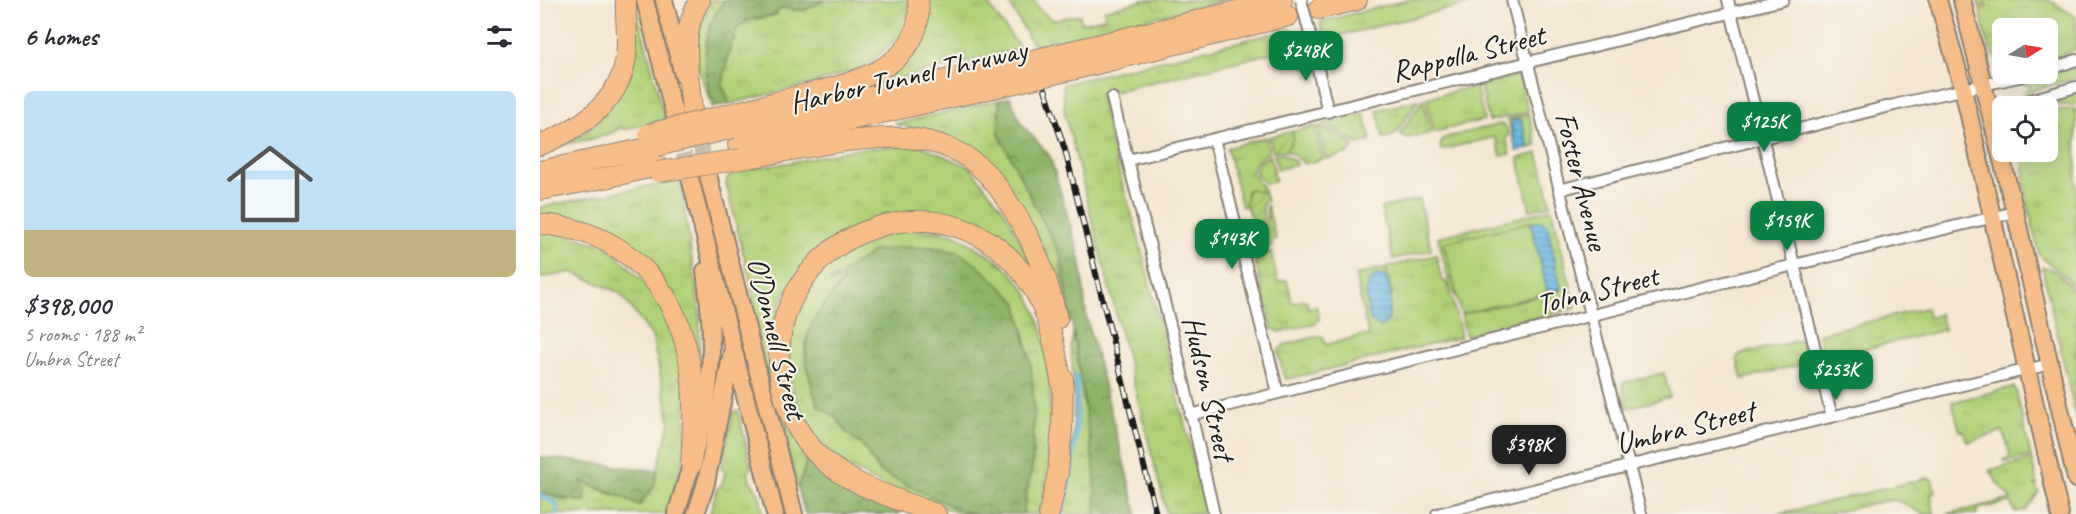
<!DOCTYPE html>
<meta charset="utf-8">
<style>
:root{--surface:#fff;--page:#f7f7f7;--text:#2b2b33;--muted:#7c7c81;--line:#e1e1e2;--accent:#0b8043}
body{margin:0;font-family:Caveat,sans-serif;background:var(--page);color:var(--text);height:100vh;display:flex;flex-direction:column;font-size:22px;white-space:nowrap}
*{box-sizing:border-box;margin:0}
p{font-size:20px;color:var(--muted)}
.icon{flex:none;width:33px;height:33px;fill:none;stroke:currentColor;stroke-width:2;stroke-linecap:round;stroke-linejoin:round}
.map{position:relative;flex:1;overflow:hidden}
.panel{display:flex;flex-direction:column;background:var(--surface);width:540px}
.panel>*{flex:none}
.needle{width:39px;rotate:79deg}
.buttons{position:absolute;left:1452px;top:18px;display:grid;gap:12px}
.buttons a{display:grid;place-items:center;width:66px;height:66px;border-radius:9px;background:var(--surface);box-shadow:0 6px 24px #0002;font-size:30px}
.price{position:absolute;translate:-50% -51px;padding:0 14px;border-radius:12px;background:var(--accent);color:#fff;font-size:20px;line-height:39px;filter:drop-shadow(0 2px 3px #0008)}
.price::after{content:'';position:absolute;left:50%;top:36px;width:18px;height:14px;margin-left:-9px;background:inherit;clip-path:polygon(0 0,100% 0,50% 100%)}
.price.on{background:#222;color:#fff}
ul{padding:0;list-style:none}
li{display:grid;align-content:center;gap:12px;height:318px;padding:0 24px}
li+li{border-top:2px solid var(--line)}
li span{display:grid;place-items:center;height:186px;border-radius:9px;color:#555}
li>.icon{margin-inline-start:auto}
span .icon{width:108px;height:108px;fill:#fffc;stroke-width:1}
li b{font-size:26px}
h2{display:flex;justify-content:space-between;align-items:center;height:72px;padding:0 24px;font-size:26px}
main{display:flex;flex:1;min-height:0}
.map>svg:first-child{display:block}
</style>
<main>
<section class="panel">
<h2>6 homes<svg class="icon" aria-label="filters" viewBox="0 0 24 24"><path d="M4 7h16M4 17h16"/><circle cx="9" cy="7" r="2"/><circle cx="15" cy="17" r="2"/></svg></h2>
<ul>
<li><span style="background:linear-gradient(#bfe0f5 75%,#c2b280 0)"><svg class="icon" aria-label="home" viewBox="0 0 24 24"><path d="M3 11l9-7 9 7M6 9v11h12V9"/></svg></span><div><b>$398,000</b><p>5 rooms · 188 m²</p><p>Umbra Street</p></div></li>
</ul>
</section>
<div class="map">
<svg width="1536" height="514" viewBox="0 0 1536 514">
<defs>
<pattern id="grass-tufts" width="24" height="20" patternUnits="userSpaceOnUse" patternTransform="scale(1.5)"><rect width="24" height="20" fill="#b0d178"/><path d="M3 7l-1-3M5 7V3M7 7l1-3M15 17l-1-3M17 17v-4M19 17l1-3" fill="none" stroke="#97b367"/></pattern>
<pattern id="forest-crowns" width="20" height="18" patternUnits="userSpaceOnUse" patternTransform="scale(1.5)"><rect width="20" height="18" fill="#8cb368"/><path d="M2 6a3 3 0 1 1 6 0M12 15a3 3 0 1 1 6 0" fill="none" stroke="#729155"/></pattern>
<pattern id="garden-furrows" width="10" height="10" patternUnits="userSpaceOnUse" patternTransform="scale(1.5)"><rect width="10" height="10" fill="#b0d178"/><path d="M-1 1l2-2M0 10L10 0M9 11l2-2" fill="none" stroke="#97b367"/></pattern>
<pattern id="water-rules" width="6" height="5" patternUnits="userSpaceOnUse" patternTransform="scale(1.5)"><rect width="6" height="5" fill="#6ab8e4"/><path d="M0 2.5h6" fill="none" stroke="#5695b8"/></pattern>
</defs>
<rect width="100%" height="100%" fill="#f7f3e8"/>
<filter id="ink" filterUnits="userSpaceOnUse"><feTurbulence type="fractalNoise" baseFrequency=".0167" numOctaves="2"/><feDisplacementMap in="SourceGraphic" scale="12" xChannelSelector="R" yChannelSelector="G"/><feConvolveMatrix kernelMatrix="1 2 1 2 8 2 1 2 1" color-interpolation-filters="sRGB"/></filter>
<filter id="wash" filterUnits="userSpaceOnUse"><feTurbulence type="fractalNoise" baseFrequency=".008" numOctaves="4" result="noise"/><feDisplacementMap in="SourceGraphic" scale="24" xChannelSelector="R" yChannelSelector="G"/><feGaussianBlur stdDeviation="1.35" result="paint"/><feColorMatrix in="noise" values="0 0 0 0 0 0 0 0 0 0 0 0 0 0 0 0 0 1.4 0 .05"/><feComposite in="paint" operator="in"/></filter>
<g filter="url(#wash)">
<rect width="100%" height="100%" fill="#f5e7d2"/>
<!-- grass -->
<path fill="url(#grass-tufts)" stroke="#66764a" stroke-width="1.5" d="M170,0H185C159,32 165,61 170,99C154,64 150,39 170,5L168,3Z
M285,0H368C371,13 368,25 362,37H357L348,47L326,66L272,84L188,104L187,95L182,86L189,52L197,29L206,21L235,15L240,9L265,10Z
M383,0H445L481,49L276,98L344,76Z
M467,0H493L499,9L512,20L540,15L541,23L565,18L564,10L604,0H688L494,46Z
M868,0H945L785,39L780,22Z
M1437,0H1509L1536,17V49L1517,57L1508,58V28H1462V63C1445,52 1444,26 1440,8L1446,7V4L1439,6Z
M93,10H97L125,119L87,129L79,128C69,138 37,141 23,145L38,138L58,122Z
M751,29L756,47L560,95L577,166L597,232L667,514H627L524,110L523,84Z
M1536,67V77L1533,79L1484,93L1491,85H1484L1481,82Z
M979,75L988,112L949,121L940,85Z
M936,86L944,120L894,132L886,98Z
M1536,93V105L1493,106Z
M883,99L891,133L868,138L860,134Z
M459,100V134L522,259L520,261L530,322H528L510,262L500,240L448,162L432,149L408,137L355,124Z
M878,100L855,135L843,138L837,110Z
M1536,109V289L1526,277L1499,255L1486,197L1483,152H1508V111Z
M824,114L831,141L819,144L783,124Z
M989,114L997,146L989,148L980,119L972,121L974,142L968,119Z
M960,124L967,128L969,136L966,137L970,154L961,156L955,137L901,150L900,145L904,138Z
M778,125L814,145L809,153L786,159Z
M775,126L783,159L764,164L753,154L746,151L753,138V131Z
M726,137L729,152C719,157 707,168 716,180C720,185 723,185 724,192L707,190L706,206L702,207L687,148Z
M379,145L430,167L466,213L503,287L443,231L322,224L283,246L267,261L244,295L235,321L230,353L233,397L242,417L268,456L258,489L216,331L212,289L186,184L187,179L195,171L248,163L316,149Z
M998,153L1011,205L990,210L978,158Z
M734,154H743L755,161L756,165L738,169Z
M730,155L734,170L732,174L736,180L726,184L717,176C714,165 721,159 730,155Z
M140,180L160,312L159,368L156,367C155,335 146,317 129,290C96,238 61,221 0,215V207Z
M879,199L891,250L853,259L841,208Z
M1012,209L1036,308L926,336L921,314L1018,292L995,221L904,243L917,297L911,291L898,237Z
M0,228L67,246L117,294L145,360L146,450L126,514H0V493L26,500L39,480L73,495L83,497L112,489L130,422L112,336L80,293L32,272L0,278Z
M357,229C373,231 397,230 412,234C420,236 429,243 436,247C456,258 475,273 487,293C518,345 514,456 499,514H483L493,460L491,365L477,302L437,265L334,252L291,281L304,279C289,299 268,321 265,347C263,362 274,391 278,406L295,416L307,433L323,446L339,471L419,510L434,514H420L328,479L326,475C265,453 237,381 254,321C256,313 257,302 262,295C269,284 291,260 302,251C312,243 343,235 357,229Z
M731,252L738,282L747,280L752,303L766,300L768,308L776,306L779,319L776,323L740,332L732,329L714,257Z
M896,255L902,281H906L909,293L912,298L921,337L748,379L744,378L738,351L744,345L779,336L783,337L786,345L823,335L829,337L815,275L844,268L846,277L838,275C830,289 826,297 829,314L849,315V301L852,295L846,267Z
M1502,267C1517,268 1528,283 1536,295V417Z
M1386,308L1388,318L1400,314L1404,330L1284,359L1278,334Z
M533,334L555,474L556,514H518L533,437L534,395L531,347Z
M1261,340L1267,363L1202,379L1197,358L1200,354Z
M1124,373L1130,397L1087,408L1082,383Z
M1473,387L1476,390L1491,457L1465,462L1464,460L1469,458L1470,454L1463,431L1427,442L1424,431H1420L1412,402Z
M198,411L211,466C206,478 210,480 216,489C221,494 221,507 223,514H170L177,488L182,485L185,472L181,468L193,412Z
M1492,460L1497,485H1495L1499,492L1486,510L1474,512L1471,502L1437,509V514H1407L1471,499L1458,484L1450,470Z
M1388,478L1392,479L1395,492L1391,493L1394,514H1383L1359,501L1348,500L1287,514H1237Z"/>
<!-- forest -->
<path fill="url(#forest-crowns)" stroke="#546842" stroke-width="1.5" d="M185,0H285L265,10L240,9L235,15L206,21L197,29L189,52L182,86L187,95L188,104L172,107C164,70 159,32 185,0Z
M470,97L481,123L510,156L541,262L546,315L597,514H556L555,474L522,259L459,134V100Z
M361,247H391L418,252L437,265L477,302L491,365L494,403L493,460L483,514H434L419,510L348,476L339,471L323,446L307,433L295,416L278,406C268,374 258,350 275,318C282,305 295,293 304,280L289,282L334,251Z
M268,456L356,506L359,514H265L258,489Z
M0,457L118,471L113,488L99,506C81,495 60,489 41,481L46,491L45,502L0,493Z"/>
<!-- garden -->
<path fill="url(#garden-furrows)" stroke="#66764a" stroke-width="1.5" d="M753,131V138L746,151H733L729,137Z
M709,189L724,192L727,201L723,202V248L706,206L707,191Z
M727,204L736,239L731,241L732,246L725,248Z"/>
<!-- pitch -->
<path fill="#b0d178" stroke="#66764a" stroke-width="1.5" d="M990,222L1008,293L921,314L904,243Z"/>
<!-- water -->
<path fill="url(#water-rules)" stroke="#436a80" stroke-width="1.5" d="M981,119L989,148L976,151L971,124L973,120Z
M999,221L1007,224L1021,289L1008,294L991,224Z
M838,275L847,278L851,295L848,321L840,327L831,321C827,307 820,279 838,275Z"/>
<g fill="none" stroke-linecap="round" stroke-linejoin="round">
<!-- stream -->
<path stroke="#6ab8e4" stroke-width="4" d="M0,495L16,503L18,514
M523,514C535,468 539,422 536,375"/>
</g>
</g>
<g filter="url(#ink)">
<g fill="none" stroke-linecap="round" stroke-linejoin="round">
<!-- primary-tunnel -->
<path stroke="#cabeae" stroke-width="16" stroke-dasharray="16 8" stroke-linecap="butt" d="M155,124L168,175
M138,130L150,178"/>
<!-- street casing -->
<g stroke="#888277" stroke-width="14">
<path id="street" d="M972,0L1101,514
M1188,0L1292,417
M768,26L788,112
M1508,70L1536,60
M572,98L637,352L674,514
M1469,106L1536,87
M674,139L738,393
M588,160L1243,0
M1019,190L1354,105L1492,74
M650,415L1254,265L1475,212
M897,514L1100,463L1510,364"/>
</g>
<!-- primary casing -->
<g stroke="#888277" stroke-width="20">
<path id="primary" d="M105,0L135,117
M124,0L143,75
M1398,0L1423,89L1520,514
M1422,0L1475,212L1536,479
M168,175L254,514
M150,178L235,514
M136,514C151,467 166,419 170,369C173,337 169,303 165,271
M156,514L166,483L192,352"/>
</g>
<!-- highway casing -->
<g stroke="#888277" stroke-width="22">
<path id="highway" d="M779,9L817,0
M532,51L742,0
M540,68L748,16
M152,111C149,75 139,32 160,0
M190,114C215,107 241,101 267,94C316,82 386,66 378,0
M193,128L445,71
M0,145C39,129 81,102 86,56C89,38 85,18 86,0
M198,145L453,88
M201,159C251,151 334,131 382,140C404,144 426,154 443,170C453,179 461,191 468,202C492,237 508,278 517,319
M0,171L112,147
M0,190L65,178L117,166
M0,224C83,230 136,284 150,365C155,398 153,432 151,465
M396,514C358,499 313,487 282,459C259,438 244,407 240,376C224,228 418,160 494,290C512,320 516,356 523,390
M509,514L518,472L522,429L523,378"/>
</g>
<!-- street -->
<use href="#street" stroke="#fff" stroke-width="10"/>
<!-- primary -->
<use href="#primary" stroke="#f7bd88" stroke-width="16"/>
<!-- highway -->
<use href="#highway" stroke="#f7bd88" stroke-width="20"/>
<!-- rail casing -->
<g stroke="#1c1c1c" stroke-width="6">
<path id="rail" d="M505,89L525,150L616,514"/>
</g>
<!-- rail -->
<use href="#rail" stroke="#f7f3e8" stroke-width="4" stroke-dasharray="11" stroke-linecap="butt"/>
<!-- street-bridge casing -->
<g stroke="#888277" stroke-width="14" stroke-linecap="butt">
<path id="street-bridge" d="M761,0L768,26"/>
</g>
<!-- highway-bridge casing -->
<g stroke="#888277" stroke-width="22" stroke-linecap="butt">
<path id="highway-bridge" d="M445,71L532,51
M453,88L540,68
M109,134L190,114
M117,146L193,128
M118,172L201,159"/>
</g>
<!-- street-bridge -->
<use href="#street-bridge" stroke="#fff" stroke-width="10"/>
<!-- highway-bridge -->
<use href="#highway-bridge" stroke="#f7bd88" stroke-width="20"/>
</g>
</g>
<g text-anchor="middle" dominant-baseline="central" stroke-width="4.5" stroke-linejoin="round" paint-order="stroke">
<!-- street labels -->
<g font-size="30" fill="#1c1c1c" stroke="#f7f3e8">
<text transform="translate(928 53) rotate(-14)">Rappolla Street</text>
<text transform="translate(368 76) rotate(-13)">Harbor Tunnel Thruway</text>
<text transform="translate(1042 181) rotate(76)">Foster Avenue</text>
<text transform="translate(1057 290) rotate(-14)">Tolna Street</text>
<text transform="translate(237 338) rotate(76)">O'Donnell Street</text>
<text transform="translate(669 388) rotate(77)">Hudson Street</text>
<text transform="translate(1145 427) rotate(-14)">Umbra Street</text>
</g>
</g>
</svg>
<div class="buttons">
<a><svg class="needle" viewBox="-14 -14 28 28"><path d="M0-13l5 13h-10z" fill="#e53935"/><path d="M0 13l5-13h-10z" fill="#7c7c81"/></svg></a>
<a><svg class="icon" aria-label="locate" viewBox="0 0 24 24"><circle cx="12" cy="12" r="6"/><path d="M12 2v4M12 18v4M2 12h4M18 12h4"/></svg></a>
</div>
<b class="price" style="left:766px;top:82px">$248K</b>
<b class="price" style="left:1224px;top:153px">$125K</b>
<b class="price" style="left:1247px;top:252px">$159K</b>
<b class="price" style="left:692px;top:270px">$143K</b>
<b class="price" style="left:1296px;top:401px">$253K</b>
<b class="price on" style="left:989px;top:476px">$398K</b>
</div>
</main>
